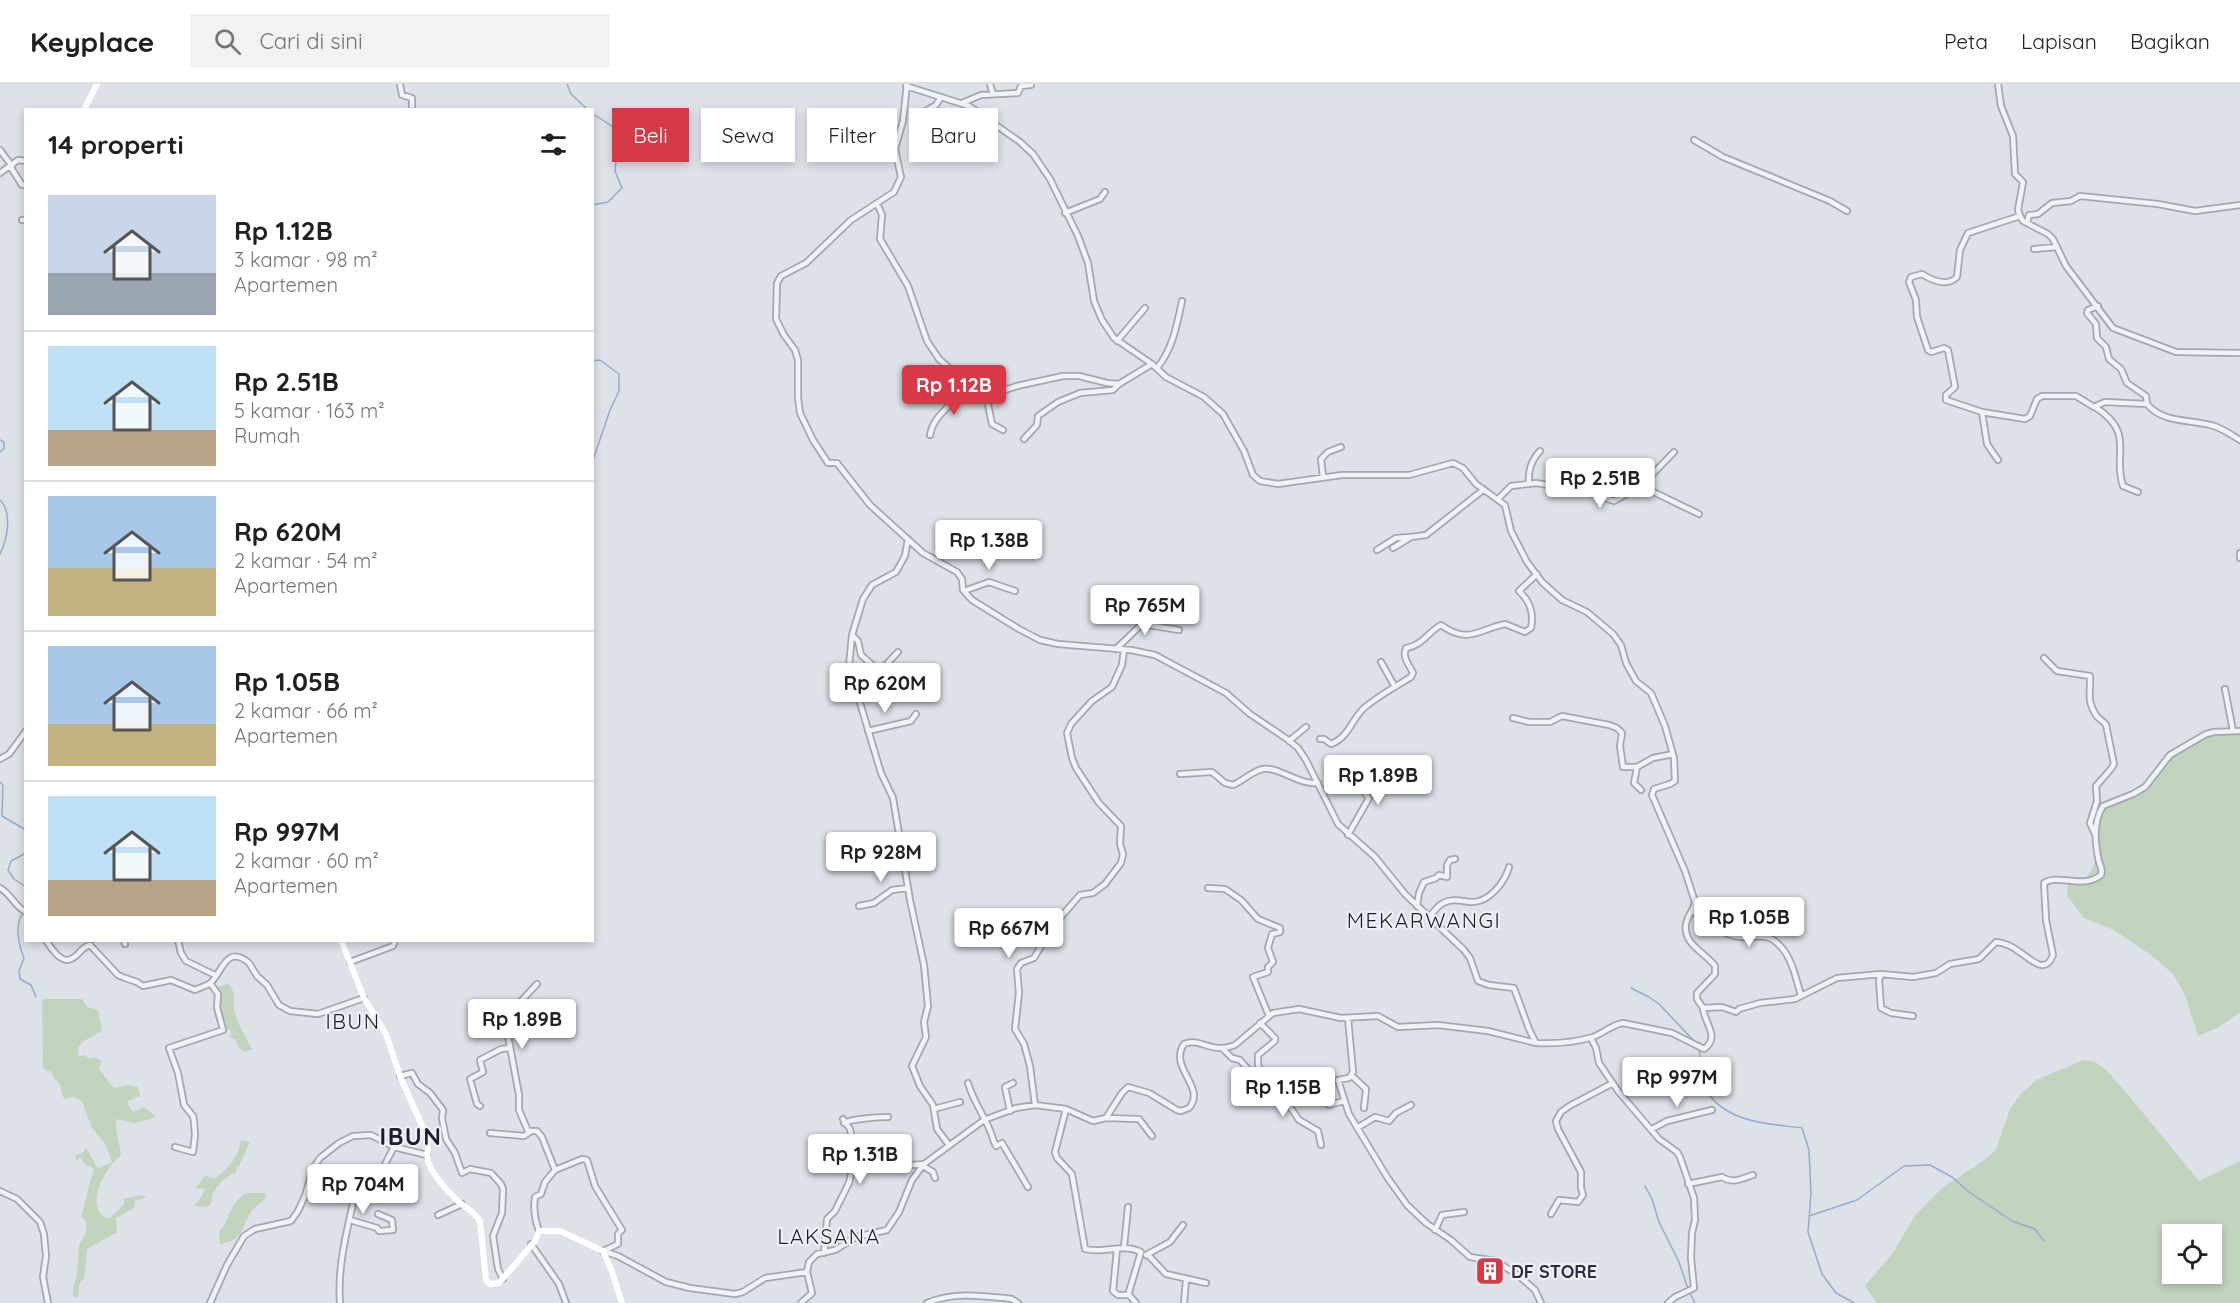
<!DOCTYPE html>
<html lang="id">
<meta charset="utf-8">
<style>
:root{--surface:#fff;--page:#f2f2f2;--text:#202124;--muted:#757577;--line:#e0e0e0;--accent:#d73947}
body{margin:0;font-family:Quicksand,sans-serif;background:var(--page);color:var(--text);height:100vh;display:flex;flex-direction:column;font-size:22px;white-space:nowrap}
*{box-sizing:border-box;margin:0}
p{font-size:20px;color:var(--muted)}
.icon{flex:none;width:33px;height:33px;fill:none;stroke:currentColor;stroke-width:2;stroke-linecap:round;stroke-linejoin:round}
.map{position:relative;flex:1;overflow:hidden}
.drawer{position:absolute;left:24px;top:24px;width:570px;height:834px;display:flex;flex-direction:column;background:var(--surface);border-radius:0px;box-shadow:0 3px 9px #0003}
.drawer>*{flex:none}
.hud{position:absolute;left:612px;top:24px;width:570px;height:54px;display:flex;gap:12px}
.tools{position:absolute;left:2162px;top:1140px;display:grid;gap:12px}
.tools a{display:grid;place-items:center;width:60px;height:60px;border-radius:0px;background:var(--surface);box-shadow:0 3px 9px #0003;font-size:30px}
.price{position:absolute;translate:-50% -51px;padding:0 14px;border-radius:6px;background:#fff;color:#222;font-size:20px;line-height:39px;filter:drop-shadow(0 2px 3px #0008)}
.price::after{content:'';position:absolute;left:50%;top:36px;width:18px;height:14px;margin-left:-9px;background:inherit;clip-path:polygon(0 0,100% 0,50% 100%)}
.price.current{background:var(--accent);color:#fff}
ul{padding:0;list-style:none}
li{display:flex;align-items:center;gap:18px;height:150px;padding:0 24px}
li+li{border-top:2px solid var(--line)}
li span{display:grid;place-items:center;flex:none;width:168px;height:120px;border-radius:0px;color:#555}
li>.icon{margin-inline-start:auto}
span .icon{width:72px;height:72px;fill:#fffc;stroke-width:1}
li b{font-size:26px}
h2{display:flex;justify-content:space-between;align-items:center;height:72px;padding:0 24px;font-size:26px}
.chip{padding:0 21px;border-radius:0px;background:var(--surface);box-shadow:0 3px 9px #0003;font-size:21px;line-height:54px}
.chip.current{background:var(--accent);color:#fff}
header{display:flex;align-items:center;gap:36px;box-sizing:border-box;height:84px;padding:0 30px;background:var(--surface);border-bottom:2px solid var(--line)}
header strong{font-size:28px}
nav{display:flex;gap:33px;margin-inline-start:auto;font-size:21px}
.search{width:420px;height:54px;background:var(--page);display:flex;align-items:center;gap:15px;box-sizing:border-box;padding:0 21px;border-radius:0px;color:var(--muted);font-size:22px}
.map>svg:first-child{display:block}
</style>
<header>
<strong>Keyplace</strong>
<div class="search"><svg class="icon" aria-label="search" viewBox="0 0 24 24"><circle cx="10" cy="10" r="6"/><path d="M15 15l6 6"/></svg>Cari di sini</div>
<nav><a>Peta</a><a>Lapisan</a><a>Bagikan</a></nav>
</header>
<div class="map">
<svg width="2240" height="1219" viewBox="0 0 2240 1219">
<rect width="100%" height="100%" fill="#dde1e8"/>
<!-- green -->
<path fill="#c2d3be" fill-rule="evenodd" d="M2240,649V929L2217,944L2198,952L2185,911L2173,890L2151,871L2114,846L2084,834L2067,811L2068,798C2075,798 2086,795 2090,789C2097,780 2099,749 2092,740L2096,726L2145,703L2163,678L2206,653Z
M228,900C236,907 233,914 234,923C235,937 246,953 252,965L244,968L239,964L235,955L230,953L231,947L223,943L214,932L215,929L221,928L222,925L217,920L216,905L217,903Z
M42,915H82L87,923L98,926L102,947L82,958L78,964V972L85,971L89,975L94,973L101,977L99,985L114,1004L128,1001L138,1003L140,1012L128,1017V1021L133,1028L144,1023L156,1033L135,1039L116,1035V1043L121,1071C108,1081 87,1114 101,1130C101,1131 109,1135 109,1135L124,1120V1115L140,1111L147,1113L135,1117L134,1124L116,1134L117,1148L87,1165L85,1191L79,1202L78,1214L72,1211L77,1190L79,1162L86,1148V1137L81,1132C87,1116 88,1101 94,1086L92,1083L86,1082L80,1073L78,1076L74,1072L84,1068L86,1064L98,1085L112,1078L106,1061L92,1044L82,1017L74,1013L64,1015L59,999L53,993L52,988L43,985Z
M2084,976L2095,978L2104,984L2125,1007L2199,1097L2240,1077V1219H1877L1865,1202L1893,1169L1914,1133L1928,1118L1942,1104L1983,1077L1996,1066L2010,1025L2020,1011L2036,996ZM2172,1150H2211V1190H2172Z
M241,1056L250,1058L239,1082H237L236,1088C228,1092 219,1097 214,1108C211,1113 212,1117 209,1123L194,1122C199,1117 203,1112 204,1105L196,1104L205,1091L215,1095C228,1085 238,1074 241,1056Z
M246,1109H266L265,1115C261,1119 254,1123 251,1128C239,1146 245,1155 220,1160L219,1148C231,1134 230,1118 246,1109Z"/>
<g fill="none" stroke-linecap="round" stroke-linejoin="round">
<!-- stream -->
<path stroke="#96accb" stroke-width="1.5" d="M567,0L571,10L588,26
M592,29L619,47L615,87L622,104L608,118L592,121
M592,277L600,276L619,290V307L610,326L592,379
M0,356L4,358V365L0,368
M0,416C13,428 7,456 0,470
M0,698L3,701L2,732L26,746
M26,769L11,777L8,786L14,795L26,803
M23,829C14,841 19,862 24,874L19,887L20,895L31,901L36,913
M1631,904L1649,913L1659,920L1696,959
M1698,963C1703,977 1700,995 1708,1009C1728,1039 1771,1040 1802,1044L1809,1066L1811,1110L1808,1148L1822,1190L1836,1209L1854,1219
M1645,1102L1652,1115L1659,1138L1679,1178L1688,1205
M1809,1132L1857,1116L1904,1082L1930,1081L1952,1093L1969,1108L2012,1137L2035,1145L2044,1157
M1690,1209L1695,1219"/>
<!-- street casing -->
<g stroke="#a2a8b2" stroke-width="8">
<path id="street" d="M400,0L402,11L412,14V26
M907,0L903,37L895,65L901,93L894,108L851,136L806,179L781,192L777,199L776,235L784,251L795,266L798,276V314L800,329L813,356L828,379H837L870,421L923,469L957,488L962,495L963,506L972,516L1019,545L1040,556L1058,560L1131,566L1155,571L1226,609L1250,630L1287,655L1298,664L1306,676L1338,740L1375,773L1405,810L1464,866L1470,874L1478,897L1489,901L1514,904L1529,945L1536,959C1554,960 1576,958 1593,953C1604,949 1611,941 1623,939L1672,949L1704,965C1721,953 1704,939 1703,924L1722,923L1736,928L1739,925L1760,919L1795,915L1837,894L1881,890L1913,893L1936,889L1950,880L1979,875L1996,858C2004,859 2012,862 2018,867C2029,873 2045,893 2053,871L2046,836L2044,799C2058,789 2083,806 2101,791C2103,785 2101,784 2099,778C2095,760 2093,737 2103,722L2133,710L2145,703L2170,671L2206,650L2214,648L2240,647
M990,0L993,10
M1998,0L2001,22L2013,52L2015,90L2023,98L2018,126L2020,132L2023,137L2048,150L2053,155L2066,182L2113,244L2176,268L2240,269
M906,2L969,22L1020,58L1033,70L1050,95L1078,152L1088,179L1094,217L1102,236L1114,254L1152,280
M962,19L981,11L1018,9L1021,2L1031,1
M924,28L936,21L941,13
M1694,56L1723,73L1830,117L1847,127
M0,66L12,82
M10,82L22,101H26
M0,89L18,76L26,77
M877,119L882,131L880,155L908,202L927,257L939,275L954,288L957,308L990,311L1017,302L1063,292H1079L1107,299L1119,300L1152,280L1166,293L1204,313L1223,330L1244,367L1253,391L1260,397L1278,400L1342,391H1409L1453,379L1463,384L1476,400L1505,421L1511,447L1527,478L1542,498L1562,516L1587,528L1613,550L1621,561L1626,579L1636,597L1651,609L1665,642L1674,674L1675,697L1670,700L1654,705L1652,711L1685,787L1695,818C1694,826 1687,832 1686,840C1683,861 1705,868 1715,882V890L1697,909V915L1703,924
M1065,129L1100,115L1105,108
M2020,132L1968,149L1960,166L1957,193C1947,203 1933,197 1922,190L1911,193L1909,198L1916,216L1917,233L1928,266L1931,268L1944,264L1948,266L1955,303L1946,311V316L1982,328L2025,335L2030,332L2037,315L2042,312H2076L2094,323L2105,318L2147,320L2146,312L2127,299L2121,285L2109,275L2106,263L2097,254L2096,240L2087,229L2088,226L2098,222
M22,136H26
M2027,139L2029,131L2038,130L2052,119L2071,117L2080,112L2158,120L2195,127L2240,121
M2034,165L2057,163
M1117,257L1145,224
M1157,284C1173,265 1177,240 1182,217
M986,311L992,340L1003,346
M2147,320C2163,340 2193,335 2214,342C2223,345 2232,351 2240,356
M2095,323C2136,349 2112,370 2123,402L2138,408
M1982,328L1987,360L1998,376
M930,351C934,329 953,324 957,308
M1024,355L1037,341L1038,332L1058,318L1080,309L1113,306L1119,300
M1323,393L1321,375L1328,368L1341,363
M1529,400C1528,386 1531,377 1540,367
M1641,402L1699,430
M1498,415L1511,402L1536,399L1584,407L1614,417L1641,402L1674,368
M908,455L905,472L896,488L872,501L863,515L852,551L849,582L881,689L893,714L910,816L924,881L928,922L924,938L926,953L912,982L920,1002L933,1021L937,1045L949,1061
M1393,464L1411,453L1426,451L1483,406
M1377,466L1396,454L1410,453
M2240,469V474
M964,507L989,498L1015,507
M852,551L858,557L861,571L877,585H882L898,568
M1116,565L1142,540L1179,546
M2044,574L2057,587L2090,592C2091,607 2086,616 2096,631C2099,636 2103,636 2106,641L2114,680L2111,685L2096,702L2097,717L2090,739L2095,750
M1381,578L1395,603
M2225,605L2233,647
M1513,634L1529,638H1550L1562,632L1609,641L1617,644L1622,649L1620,662L1623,683H1637L1653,674L1673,670
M868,647L911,637L916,630
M1320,655H1324L1331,660C1348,654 1351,637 1363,625C1376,613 1395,603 1411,593L1413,589C1409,580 1402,574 1406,564C1422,562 1429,547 1441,541C1469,561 1479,545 1505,540L1525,548L1531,544C1534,530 1530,517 1519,507L1537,490
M1289,657L1306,643
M0,675L9,670L26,647
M1637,683L1634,699L1641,706
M1180,690L1212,688L1225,699L1233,701C1243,697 1252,687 1263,685C1278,682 1298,701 1318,699
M1348,751L1369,714L1353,695
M0,804C11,810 15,823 26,828
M1208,804L1225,805L1241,816L1258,835L1280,844V848L1272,850L1268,864L1273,878L1268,883V888L1253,893L1269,932
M859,822L874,819L892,806L908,804
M1417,822L1419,809L1424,798L1436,794L1439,791L1447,793V781L1450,776L1455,775
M1692,826C1705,838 1719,848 1735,852C1754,857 1765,844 1782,864C1793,877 1796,896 1801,911
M1430,832C1434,828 1437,822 1443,819C1452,814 1461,817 1471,818C1489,819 1505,798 1509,783
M46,856C50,863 61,880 71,875C79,872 81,863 90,861L118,891L125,894L137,898L143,902L171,896L195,906C199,904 205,902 209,900C222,891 225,859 249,879L257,892L267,901L279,921L290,927L318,930L364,914
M124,856L125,860
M178,856L181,869L186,877L215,891
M350,878L393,862L395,856
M1881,890L1879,896L1881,924L1891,929L1913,932
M537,900L507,932L506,941L519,1011V1026L528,1047H537L542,1053L555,1086L545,1098L541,1110L535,1113C533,1125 535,1136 539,1147
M1348,934L1353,988L1349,994L1338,996L1349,1030L1387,1093L1407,1121L1426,1139L1451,1156L1470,1173L1496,1177L1519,1192L1535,1206L1541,1219
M1260,939L1275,954V957L1258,971V981L1274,1009L1284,1014L1299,1036L1318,1047L1321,1061
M1591,954L1596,964L1599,979L1618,1007L1659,1055L1677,1068L1680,1073L1694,1114L1695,1136L1692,1149L1691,1174L1694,1204L1675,1213L1668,1219
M1223,965L1232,974L1240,976L1253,991
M400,992L412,989L418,1000L430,1009L443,1026L442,1034L446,1055L455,1069L462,1089L470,1085L491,1089L501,1100L503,1105L502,1129L493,1152L498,1185L503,1195
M1352,992L1366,1005L1364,1024
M968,999C973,1017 984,1031 991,1049C993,1054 993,1057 996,1062L1002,1059L1028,1103
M1035,1021L1030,982L1024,960L1015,945L1019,909L1017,885L1021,879L1034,874L1043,859L1046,846L1059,835L1080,811L1093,809L1105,800L1121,779L1123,770L1120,760L1121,742L1099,719L1076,684L1072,674L1067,649L1071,640L1092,617L1112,603L1122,581L1124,566
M1329,1021L1344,1017
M480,1022L477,1020L470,995L483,988L480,976L501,965L510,964
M934,1025L960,1018
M1066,1025L1055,1068L1057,1074L1072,1090L1085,1165C1104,1170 1123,1159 1141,1168L1129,1208V1211L1136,1219
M1010,1027L1005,1003L1013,999
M1106,1034L1122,1009L1128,1003L1149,1009L1177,1026L1181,1027L1189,1024C1207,1003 1168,984 1184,960C1201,953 1212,971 1235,961L1273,929L1299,925L1341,934L1378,932L1398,943L1438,941L1488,947L1536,959
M844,1039C850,1035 880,1033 888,1033
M1357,1044L1375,1033L1389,1037L1396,1029L1411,1021
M1652,1045L1667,1037L1712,1026
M490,1049L524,1052L530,1048
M175,1063L193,1068L195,1051L194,1037L193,1032L184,1021L178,989L169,964L223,946L217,923L218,910L210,899
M855,1071H873L881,1082L884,1083L924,1080
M923,1082L933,1088L935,1094
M555,1086L582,1075L587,1076L595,1102L622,1146L618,1150V1160L603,1167
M1688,1100L1722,1093C1733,1100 1741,1095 1753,1091
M0,1107L17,1115L40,1138L44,1150L46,1172L43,1193L48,1219
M1551,1130L1559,1116L1578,1118L1583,1111L1581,1104V1088L1558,1045L1556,1037L1561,1028L1571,1021L1613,999
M438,1131L462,1120
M350,1136L377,1144L379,1147L393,1146L392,1136L378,1130
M1435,1146L1442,1131L1464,1128
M531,1160L559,1200L566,1219
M1124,1163L1128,1123
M1117,1165L1113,1207L1118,1211H1129
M603,1167L618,1172L666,1198L690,1204L735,1210L743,1208L765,1194L807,1188L809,1178L817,1170L835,1166L856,1153L887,1146L899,1128L912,1096L924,1080L984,1036L1016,1024L1035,1021L1066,1025L1093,1037L1106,1034L1139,1035L1152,1052
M824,1169L827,1135L835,1127L849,1099L855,1071L850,1045L843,1035
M1146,1171L1170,1158L1183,1141
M1148,1171L1166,1190L1206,1199
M210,1219L227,1181L244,1152L255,1145L291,1137L298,1127L305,1112L313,1084L320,1074L339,1059L353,1052L371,1051L394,1063L427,1071
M340,1219C337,1181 348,1143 356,1106L358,1104H382L384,1082L394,1063
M801,1219L812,1209L807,1188
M927,1219C954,1207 984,1212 1012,1215L1018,1219
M1184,1219L1186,1196"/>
</g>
<!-- street -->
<use href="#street" stroke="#f0f2f6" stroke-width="4.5"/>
<!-- secondary -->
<path stroke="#fff" stroke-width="6" d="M84,26L97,0
M341,856L364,914L386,950L400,992L427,1053C430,1064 425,1072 429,1080C433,1091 450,1110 459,1118C466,1124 475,1128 480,1137L486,1196L490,1200L499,1199L535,1157L539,1147H560L603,1167L611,1185L622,1219"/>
</g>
<!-- icons -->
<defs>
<g id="building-square" transform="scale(1.5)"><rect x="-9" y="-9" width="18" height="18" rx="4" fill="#d73947" stroke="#edf0f6"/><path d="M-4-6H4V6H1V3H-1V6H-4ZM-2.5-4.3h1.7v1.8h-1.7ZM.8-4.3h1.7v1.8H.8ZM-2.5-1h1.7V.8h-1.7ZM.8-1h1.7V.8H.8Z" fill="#fff"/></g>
</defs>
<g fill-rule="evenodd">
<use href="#building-square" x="1490" y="1187"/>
</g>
<g text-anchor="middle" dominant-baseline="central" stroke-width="4.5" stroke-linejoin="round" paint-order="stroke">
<!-- poi labels -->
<g font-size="18" font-weight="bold" fill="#262e40" stroke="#edf0f6" text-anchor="start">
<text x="1511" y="1187">DF STORE</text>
</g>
<!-- quarter labels -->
<g font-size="21" letter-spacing="1.5" fill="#181f31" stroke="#edf0f6">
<text x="1424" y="836">MEKARWANGI</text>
<text x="353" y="937">IBUN</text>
<text x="829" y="1152">LAKSANA</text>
</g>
<!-- district labels -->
<g font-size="24" font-weight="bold" letter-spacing="1.5" fill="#181f31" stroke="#edf0f6">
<text x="411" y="1052">IBUN</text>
</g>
</g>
</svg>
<div class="tools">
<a><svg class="icon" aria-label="locate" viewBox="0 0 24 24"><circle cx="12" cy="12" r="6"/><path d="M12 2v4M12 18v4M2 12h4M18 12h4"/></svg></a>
</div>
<b class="price current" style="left:954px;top:332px">Rp 1.12B</b>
<b class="price" style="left:1600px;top:425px">Rp 2.51B</b>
<b class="price" style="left:989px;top:487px">Rp 1.38B</b>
<b class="price" style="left:1145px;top:552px">Rp 765M</b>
<b class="price" style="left:885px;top:630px">Rp 620M</b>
<b class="price" style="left:1378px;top:722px">Rp 1.89B</b>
<b class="price" style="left:881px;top:799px">Rp 928M</b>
<b class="price" style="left:1749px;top:864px">Rp 1.05B</b>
<b class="price" style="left:1009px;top:875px">Rp 667M</b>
<b class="price" style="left:522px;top:966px">Rp 1.89B</b>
<b class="price" style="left:1677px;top:1024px">Rp 997M</b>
<b class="price" style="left:1283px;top:1034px">Rp 1.15B</b>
<b class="price" style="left:860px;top:1101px">Rp 1.31B</b>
<b class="price" style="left:363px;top:1131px">Rp 704M</b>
<div class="hud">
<a class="chip current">Beli</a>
<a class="chip">Sewa</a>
<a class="chip">Filter</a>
<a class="chip">Baru</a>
</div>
<section class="drawer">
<h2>14 properti<svg class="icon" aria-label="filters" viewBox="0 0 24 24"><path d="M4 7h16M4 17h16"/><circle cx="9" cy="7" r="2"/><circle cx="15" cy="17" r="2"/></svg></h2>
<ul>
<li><span style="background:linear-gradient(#c9d6e8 65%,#9aa5b1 0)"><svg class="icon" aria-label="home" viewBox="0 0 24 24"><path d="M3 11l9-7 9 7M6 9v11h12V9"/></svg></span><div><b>Rp 1.12B</b><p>3 kamar · 98 m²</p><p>Apartemen</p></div></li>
<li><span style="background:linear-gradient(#bfe0f5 70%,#b9a48a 0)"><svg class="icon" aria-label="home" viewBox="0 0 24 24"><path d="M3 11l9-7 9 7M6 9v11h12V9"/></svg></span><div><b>Rp 2.51B</b><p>5 kamar · 163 m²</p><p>Rumah</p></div></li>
<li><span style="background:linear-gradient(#a9c7e8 60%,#c2b280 0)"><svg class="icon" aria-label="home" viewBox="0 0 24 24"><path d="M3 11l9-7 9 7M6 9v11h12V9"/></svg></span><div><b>Rp 620M</b><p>2 kamar · 54 m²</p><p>Apartemen</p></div></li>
<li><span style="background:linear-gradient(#a9c7e8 65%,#c2b280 0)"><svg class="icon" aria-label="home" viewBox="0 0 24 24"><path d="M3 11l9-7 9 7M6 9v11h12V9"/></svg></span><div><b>Rp 1.05B</b><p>2 kamar · 66 m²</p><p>Apartemen</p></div></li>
<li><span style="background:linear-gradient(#bfe0f5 70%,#b9a48a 0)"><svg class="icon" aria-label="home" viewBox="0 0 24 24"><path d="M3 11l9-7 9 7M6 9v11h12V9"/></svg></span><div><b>Rp 997M</b><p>2 kamar · 60 m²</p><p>Apartemen</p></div></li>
</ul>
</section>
</div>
